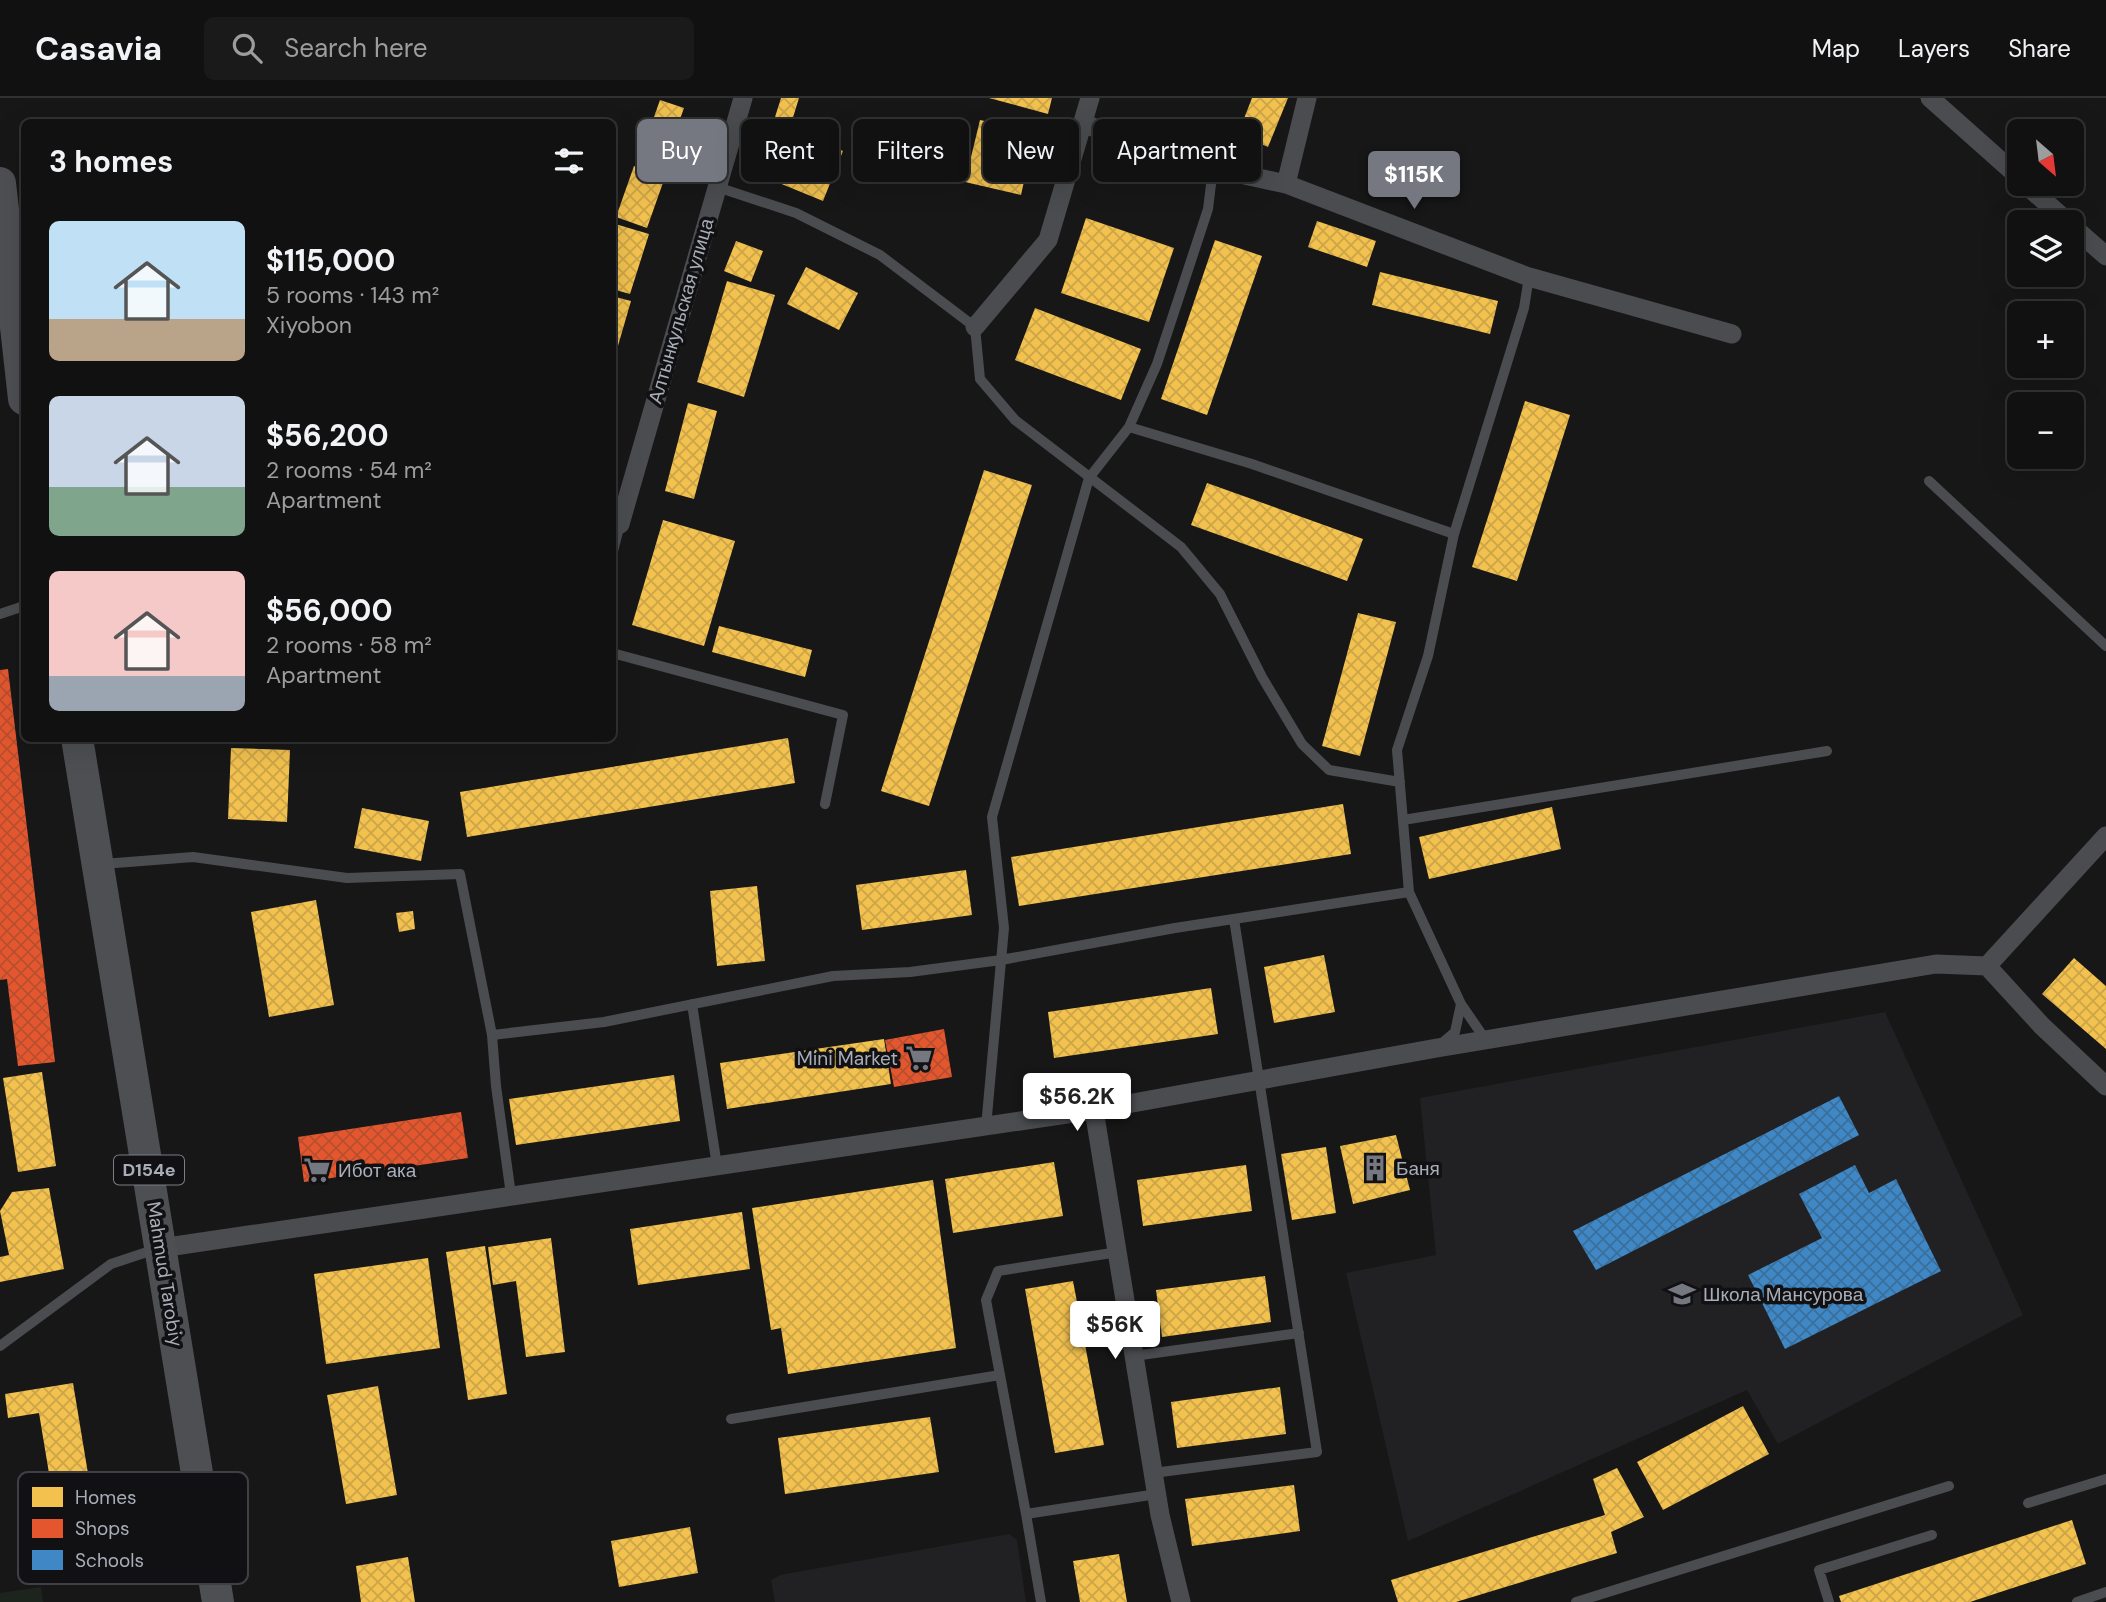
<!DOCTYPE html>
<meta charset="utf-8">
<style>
:root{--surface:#111;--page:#1a1a1a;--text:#f1f3f6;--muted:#9c9d9f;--line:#303131;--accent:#757880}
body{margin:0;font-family:"DM Sans",sans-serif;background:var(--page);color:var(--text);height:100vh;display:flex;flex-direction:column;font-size:26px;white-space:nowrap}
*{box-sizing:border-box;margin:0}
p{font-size:23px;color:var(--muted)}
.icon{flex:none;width:38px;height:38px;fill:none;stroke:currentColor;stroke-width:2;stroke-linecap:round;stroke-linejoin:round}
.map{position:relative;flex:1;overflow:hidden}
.side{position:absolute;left:21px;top:21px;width:595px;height:623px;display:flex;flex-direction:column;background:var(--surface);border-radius:10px;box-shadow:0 7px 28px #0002,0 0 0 2px var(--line)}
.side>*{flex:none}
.guide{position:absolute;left:637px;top:21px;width:665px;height:63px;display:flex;gap:14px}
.needle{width:46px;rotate:152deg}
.fabs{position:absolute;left:2007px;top:21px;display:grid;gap:14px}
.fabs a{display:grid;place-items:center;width:77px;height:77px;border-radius:10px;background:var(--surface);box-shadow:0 7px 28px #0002,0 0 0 2px var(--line);font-size:35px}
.price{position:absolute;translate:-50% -60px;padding:0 16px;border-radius:7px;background:#fff;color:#222;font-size:23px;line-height:46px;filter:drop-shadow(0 2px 4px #0008)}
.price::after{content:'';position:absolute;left:50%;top:42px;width:21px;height:16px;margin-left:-10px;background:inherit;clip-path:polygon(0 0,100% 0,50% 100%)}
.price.selected{background:var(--accent);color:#fff}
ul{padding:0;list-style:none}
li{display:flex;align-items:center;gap:21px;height:175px;padding:0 28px}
li span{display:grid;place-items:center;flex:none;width:196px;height:140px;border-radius:10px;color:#555}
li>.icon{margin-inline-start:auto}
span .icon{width:84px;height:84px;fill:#fffc;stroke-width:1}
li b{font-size:30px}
h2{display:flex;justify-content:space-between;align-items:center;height:84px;padding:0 28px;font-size:30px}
.pill{padding:0 24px;border-radius:10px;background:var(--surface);box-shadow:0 7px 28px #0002,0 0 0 2px var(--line);font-size:24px;line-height:63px}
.pill.selected{background:var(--accent);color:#fff}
header{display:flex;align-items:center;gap:42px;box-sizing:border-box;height:98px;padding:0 35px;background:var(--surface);border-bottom:2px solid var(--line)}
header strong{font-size:33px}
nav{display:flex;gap:38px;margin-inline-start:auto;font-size:24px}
.search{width:490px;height:63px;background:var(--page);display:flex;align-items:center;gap:18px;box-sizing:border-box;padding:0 24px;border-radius:10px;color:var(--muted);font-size:26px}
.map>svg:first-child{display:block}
</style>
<header>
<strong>Casavia</strong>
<div class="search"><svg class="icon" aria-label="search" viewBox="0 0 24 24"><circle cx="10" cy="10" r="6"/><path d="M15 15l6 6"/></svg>Search here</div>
<nav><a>Map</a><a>Layers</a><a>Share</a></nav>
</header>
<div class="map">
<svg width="2106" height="1504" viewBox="0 0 2106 1504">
<defs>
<pattern id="homes-cross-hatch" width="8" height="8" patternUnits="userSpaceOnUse" patternTransform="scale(1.75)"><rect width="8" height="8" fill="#f2c14e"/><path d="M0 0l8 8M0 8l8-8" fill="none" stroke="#cca549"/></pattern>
<pattern id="shops-cross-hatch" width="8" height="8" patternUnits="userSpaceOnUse" patternTransform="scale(1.75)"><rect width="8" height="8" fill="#e4572e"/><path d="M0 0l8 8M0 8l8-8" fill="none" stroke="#b84e30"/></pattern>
<pattern id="schools-cross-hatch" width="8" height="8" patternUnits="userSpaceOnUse" patternTransform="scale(1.75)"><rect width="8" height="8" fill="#3f88c5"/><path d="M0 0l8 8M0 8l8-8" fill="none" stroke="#3b6f9a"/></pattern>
</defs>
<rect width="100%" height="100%" fill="#171717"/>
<!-- built -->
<path fill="#212123" d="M1885,914L2023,1217L1778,1346L1747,1292L1408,1443L1346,1175L1436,1157L1420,1000Z
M1009,1436L1017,1442L1026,1504H775L771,1482L780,1477Z"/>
<!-- garden -->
<path fill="#1d241e" d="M41,1489L43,1504H0V1495Z"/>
<!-- homes -->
<path fill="url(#homes-cross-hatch)" d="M781,0H799L779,65L793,32L843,53L823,103L757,76Z
M989,0H1052L1048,16Z
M1252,0H1288L1268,49L1238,36Z
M660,2L684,10L662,72L638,64Z
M980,22L1035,34L1021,97L965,84Z
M634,68L665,79L647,130L616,119Z
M1086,120L1174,150L1149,224L1061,195Z
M1317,123L1376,143L1367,169L1308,149Z
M612,125L649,136L630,196L612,191Z
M1215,142L1262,158L1207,317L1161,301Z
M736,143L763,153L751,184L724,173Z
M806,169L858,195L839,232L787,206Z
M1380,174L1498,203L1490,236L1372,207Z
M727,183L775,197L744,299L697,284Z
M612,198L631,203L613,265H612Z
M1035,210L1141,251L1121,302L1015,262Z
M1525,303L1570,317L1517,483L1472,469Z
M688,305L717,313L694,401L665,393Z
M984,372L1032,387L929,708L881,693Z
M1207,385L1363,441L1347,483L1191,427Z
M663,422L735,443L704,548L632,527Z
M1358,515L1396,524L1360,658L1322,648Z
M719,528L812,552L805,579L712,554Z
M788,640L795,685L467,739L460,694Z
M231,650L290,652L287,724L228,721Z
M1343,706L1351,756L1019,808L1011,759Z
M1552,709L1561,751L1429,781L1419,739Z
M362,710L429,723L421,763L354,750Z
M966,772L972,817L862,832L856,787Z
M757,788L765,863L717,868L710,793Z
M316,802L334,907L269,919L251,814Z
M413,813L415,831L399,834L396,815Z
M1324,857L1335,914L1274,925L1264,869Z
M2074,860L2106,888V951L2042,896Z
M1211,890L1218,936L1054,960L1048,914Z
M884,941L891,986L727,1011L720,965Z
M42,974L56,1068L18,1074L3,980Z
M674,977L680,1023L516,1047L509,1001Z
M1396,1037L1410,1092L1353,1106L1340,1048Z
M1326,1049L1336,1115L1292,1122L1281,1056Z
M1054,1064L1063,1118L953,1135L945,1081Z
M1246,1067L1252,1113L1143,1128L1137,1082Z
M933,1082L956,1250L788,1276L781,1230L771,1232L752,1110Z
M49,1090L64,1171L0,1184V1159L9,1157L0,1113L12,1094Z
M742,1114L750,1171L638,1187L630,1131Z
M551,1140L565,1254L526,1259L516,1183L493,1187L488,1149Z
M485,1148L507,1296L468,1302L446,1154Z
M428,1160L440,1250L326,1266L314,1176Z
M1265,1178L1271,1224L1162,1239L1156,1192Z
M1073,1183L1104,1347L1055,1355L1025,1191Z
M73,1285L103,1466L65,1472L39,1315L8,1320L5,1296Z
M378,1288L397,1397L346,1406L327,1297Z
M1280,1289L1286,1336L1177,1350L1171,1304Z
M1743,1308L1769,1356L1663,1412L1637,1364Z
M930,1319L939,1374L785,1396L778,1340Z
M1617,1370L1644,1419L1611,1434L1617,1455L1456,1504H1398L1391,1482L1605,1417L1593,1381Z
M1294,1387L1300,1433L1192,1448L1185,1401Z
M2072,1422L2086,1466L1970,1504H1841L1839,1498Z
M690,1429L698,1475L619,1489L611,1443Z
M1119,1456L1127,1504H1080L1073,1463Z
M408,1459L415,1504H361L356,1468Z"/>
<!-- shops -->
<path fill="url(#shops-cross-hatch)" d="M8,571L55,964L18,968L7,881L0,882V572Z
M944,931L952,979L894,989L885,942Z
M461,1014L468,1060L304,1084L298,1039Z"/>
<!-- schools -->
<path fill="url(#schools-cross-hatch)" d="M1839,998L1859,1037L1596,1172L1573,1133Z
M1855,1067L1869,1095L1896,1081L1941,1173L1785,1251L1748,1177L1822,1140L1799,1096Z"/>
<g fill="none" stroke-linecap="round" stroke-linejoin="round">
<!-- lane -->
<path stroke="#4b4c50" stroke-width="10" d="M717,89L796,115L880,157L975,229L980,281L1015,322L1181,449L1220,496L1262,579L1302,646L1329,672L1400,684
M1129,329L1252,366L1454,436
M1929,383L2106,548
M612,457L620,426
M0,516L24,508
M612,555L843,617L825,706
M1403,722L1827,653
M103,766L193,759L347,780L460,776L492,937L604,924L833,878L910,874L1001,862L1175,830L1409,794
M692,906L717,1068
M1461,906L1485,941
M492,937L496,988L511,1097
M1441,946L1455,934L1461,906L1409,794L1397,652L1428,558L1454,436L1524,210L1529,179
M986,1029L1004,830L992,719L1089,380L1129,329L1157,266L1208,111L1213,70
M1118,1154L998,1173L986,1202L1026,1416L1157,1396
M0,1248L111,1166L156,1151
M1134,1258L1299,1235
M731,1321L1000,1277
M1153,1375L1317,1354L1234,821
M2028,1405L2106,1381
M1026,1416L1041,1504
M1576,1504L1949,1388
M1829,1504L1819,1472L1932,1437
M2077,1504L2106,1494"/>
<!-- street -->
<path stroke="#4b4c50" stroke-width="19" d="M1930,0L2020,80
M1084,26L1213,70L1286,86L1529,179L1732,236
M1286,86L1307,0
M2025,86L2068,124
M2072,128L2106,158
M975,229L1048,142L1090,0
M612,425L620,426L743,0
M1987,868L2106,738
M1094,1012L1160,1417L1181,1504
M161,1150L1094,1012L1437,950L1936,866L1987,868L2042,928L2106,988"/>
<!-- primary -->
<path stroke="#4d4f52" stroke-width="32" d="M0,85L24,301
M77,640L218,1504"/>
</g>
<!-- icons -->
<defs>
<g id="supermarket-bare" transform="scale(2.1)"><path d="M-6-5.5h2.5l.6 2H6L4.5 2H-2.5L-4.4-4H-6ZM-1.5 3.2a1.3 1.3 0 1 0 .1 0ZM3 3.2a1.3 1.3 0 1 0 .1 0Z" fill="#757880" stroke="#111113" stroke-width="2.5" paint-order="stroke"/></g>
<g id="building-bare" transform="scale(2.1)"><path d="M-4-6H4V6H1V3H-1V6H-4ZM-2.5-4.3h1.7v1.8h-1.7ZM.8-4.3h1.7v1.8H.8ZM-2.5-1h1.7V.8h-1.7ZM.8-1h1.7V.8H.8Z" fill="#757880" stroke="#111113" stroke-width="2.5" paint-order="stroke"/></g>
<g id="school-bare" transform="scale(2.1)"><path d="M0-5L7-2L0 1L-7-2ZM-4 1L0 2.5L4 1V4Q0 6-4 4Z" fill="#757880" stroke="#111113" stroke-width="2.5" paint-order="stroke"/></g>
</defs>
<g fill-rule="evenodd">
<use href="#supermarket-bare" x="919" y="960"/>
<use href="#building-bare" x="1375" y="1070"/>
<use href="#supermarket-bare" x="317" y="1072"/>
<use href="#school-bare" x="1682" y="1196"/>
</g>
<g text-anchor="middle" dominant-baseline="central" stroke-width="7" stroke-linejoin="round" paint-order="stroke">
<!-- shield labels -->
<rect fill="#111113" stroke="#7b7e86" stroke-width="2" x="114" y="1057.5" width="70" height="29" rx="5"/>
<g font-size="18" font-weight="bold" fill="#a8adb8">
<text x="149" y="1072">D154e</text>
</g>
<!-- street labels -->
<g font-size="19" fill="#a8adb8" stroke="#111113">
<text transform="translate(681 213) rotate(-74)">Алтынкульская улица</text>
<text transform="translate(165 1176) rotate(81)">Mahmud Tarobiy</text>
</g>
<!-- poi labels -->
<g font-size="19" fill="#a8adb8" stroke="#111113" text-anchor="start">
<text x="898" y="960" text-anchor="end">Mini Market</text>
<text x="1396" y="1070">Баня</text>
<text x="338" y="1072">Ибот ака</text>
<text x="1703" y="1196">Школа Мансурова</text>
</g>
</g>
<!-- legend -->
<rect x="18" y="1374" width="230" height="112" rx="10" fill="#111113" stroke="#3e4045" stroke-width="2"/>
<rect x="32" y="1389" width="31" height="20" fill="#f2c14e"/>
<rect x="32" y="1421" width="31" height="19" fill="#e4572e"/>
<rect x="32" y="1452" width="31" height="20" fill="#3f88c5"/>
<g font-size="19" fill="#a8adb8">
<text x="75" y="1406">Homes</text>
<text x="75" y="1437">Shops</text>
<text x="75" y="1469">Schools</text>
</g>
</svg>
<div class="fabs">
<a><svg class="needle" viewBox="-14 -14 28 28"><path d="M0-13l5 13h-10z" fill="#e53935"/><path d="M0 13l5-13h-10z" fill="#9c9d9f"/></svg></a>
<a><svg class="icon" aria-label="layers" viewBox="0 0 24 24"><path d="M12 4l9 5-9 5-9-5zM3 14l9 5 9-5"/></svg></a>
<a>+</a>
<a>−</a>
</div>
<b class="price selected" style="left:1414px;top:113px">$115K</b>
<b class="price" style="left:1077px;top:1035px">$56.2K</b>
<b class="price" style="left:1115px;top:1263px">$56K</b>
<div class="guide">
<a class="pill selected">Buy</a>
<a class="pill">Rent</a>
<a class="pill">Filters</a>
<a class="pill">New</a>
<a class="pill">Apartment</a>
</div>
<section class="side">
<h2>3 homes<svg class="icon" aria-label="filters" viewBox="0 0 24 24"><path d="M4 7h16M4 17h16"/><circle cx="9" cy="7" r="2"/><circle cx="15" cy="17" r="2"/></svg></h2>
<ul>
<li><span style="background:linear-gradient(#bfe0f5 70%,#b9a48a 0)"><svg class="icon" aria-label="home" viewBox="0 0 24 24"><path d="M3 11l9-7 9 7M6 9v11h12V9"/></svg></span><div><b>$115,000</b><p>5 rooms · 143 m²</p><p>Xiyobon</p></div></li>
<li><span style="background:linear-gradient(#c9d6e8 65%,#7fa58c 0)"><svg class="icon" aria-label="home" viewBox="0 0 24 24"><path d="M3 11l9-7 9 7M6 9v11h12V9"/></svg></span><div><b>$56,200</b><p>2 rooms · 54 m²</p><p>Apartment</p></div></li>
<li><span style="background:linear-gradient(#f6c9c9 75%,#9aa5b1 0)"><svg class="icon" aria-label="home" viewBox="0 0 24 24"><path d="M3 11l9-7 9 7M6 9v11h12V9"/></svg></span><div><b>$56,000</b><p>2 rooms · 58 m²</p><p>Apartment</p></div></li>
</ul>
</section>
</div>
